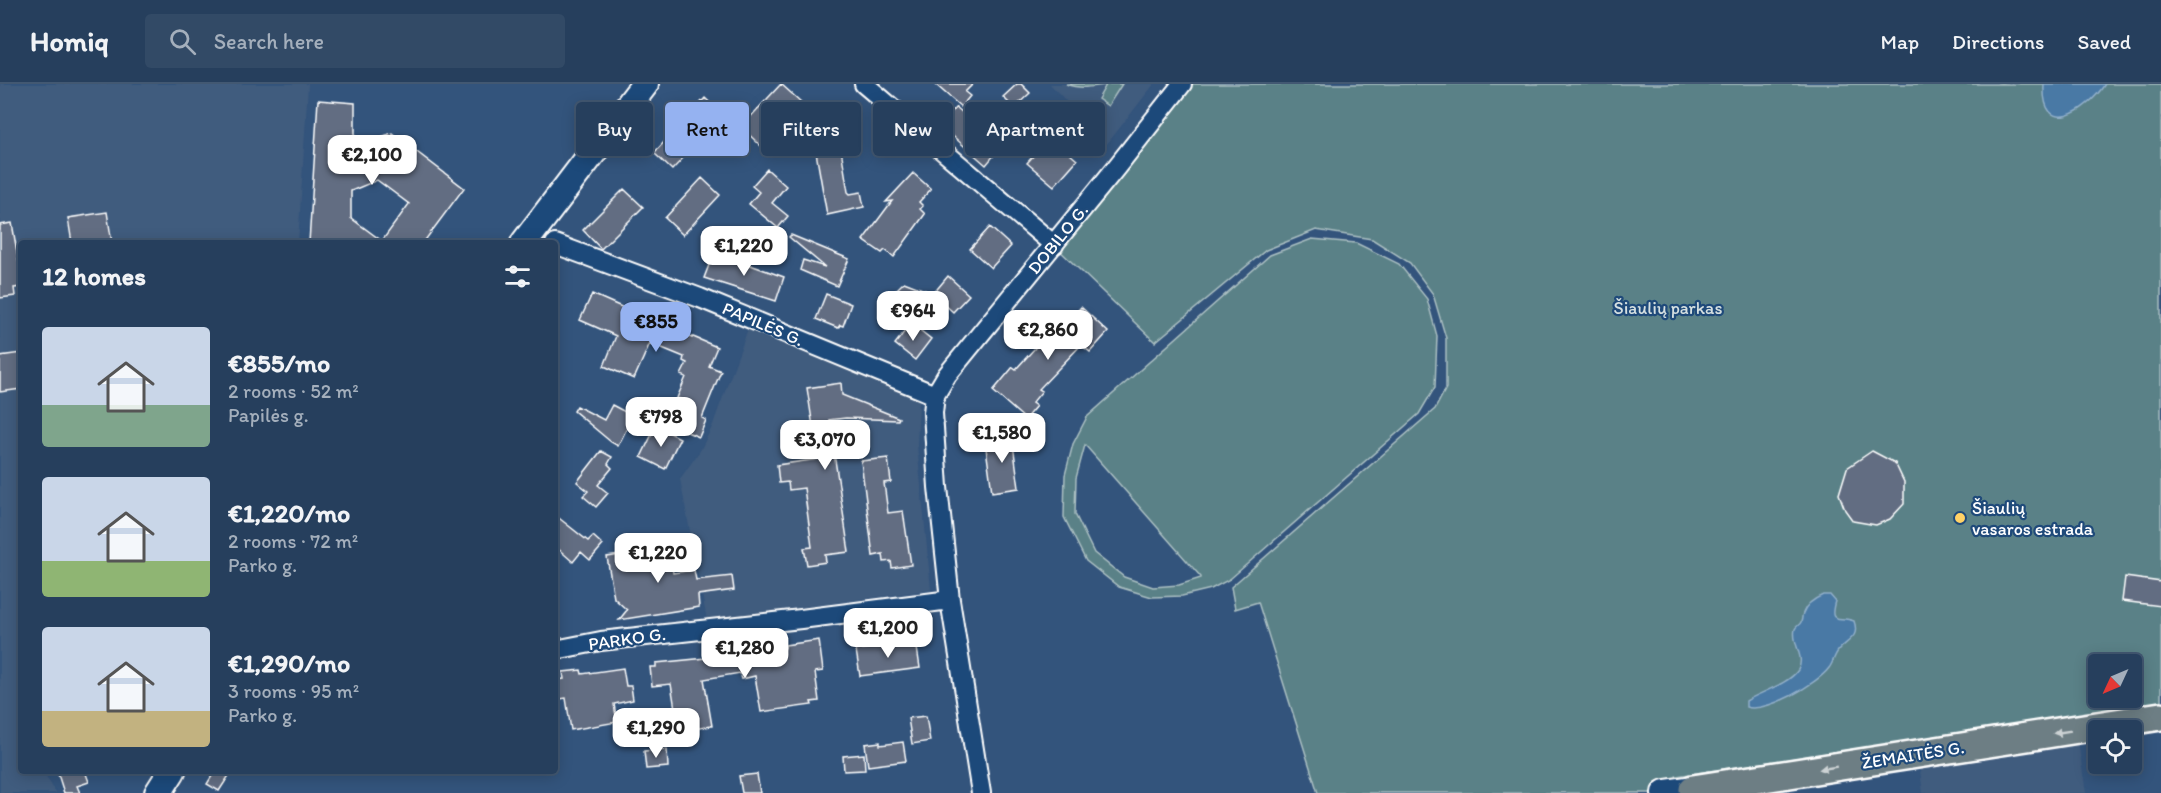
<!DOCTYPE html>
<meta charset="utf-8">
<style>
:root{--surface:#263f5d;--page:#324a66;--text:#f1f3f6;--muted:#a4afbc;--line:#425872;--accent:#95b2f1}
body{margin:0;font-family:Itim,sans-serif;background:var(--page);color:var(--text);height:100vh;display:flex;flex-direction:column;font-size:22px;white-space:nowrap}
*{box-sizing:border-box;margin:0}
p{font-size:20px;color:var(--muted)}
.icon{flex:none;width:33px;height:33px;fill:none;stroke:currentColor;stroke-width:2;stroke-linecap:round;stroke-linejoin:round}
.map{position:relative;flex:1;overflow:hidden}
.side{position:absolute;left:18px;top:156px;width:540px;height:534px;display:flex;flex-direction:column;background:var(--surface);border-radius:6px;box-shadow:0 3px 15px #0003,0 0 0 2px var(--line)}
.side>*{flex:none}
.guide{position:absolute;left:576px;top:18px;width:570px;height:54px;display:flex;gap:12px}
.needle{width:39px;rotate:226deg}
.tools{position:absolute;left:2088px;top:570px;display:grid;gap:12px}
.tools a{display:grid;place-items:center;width:54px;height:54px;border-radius:6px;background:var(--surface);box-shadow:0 3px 15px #0003,0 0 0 2px var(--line);font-size:30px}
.price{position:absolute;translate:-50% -51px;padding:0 14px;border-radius:12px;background:#fff;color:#222;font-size:20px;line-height:39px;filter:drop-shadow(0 2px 3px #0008)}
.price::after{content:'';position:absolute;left:50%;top:36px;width:18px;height:14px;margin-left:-9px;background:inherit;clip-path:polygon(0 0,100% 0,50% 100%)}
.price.on{background:var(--accent);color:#111}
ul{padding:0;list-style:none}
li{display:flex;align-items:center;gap:18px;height:150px;padding:0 24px}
li span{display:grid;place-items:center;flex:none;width:168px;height:120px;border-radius:6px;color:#555}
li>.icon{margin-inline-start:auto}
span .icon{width:72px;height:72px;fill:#fffc;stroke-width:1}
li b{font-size:26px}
h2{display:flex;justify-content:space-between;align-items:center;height:72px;padding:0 24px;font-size:26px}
.tag{padding:0 21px;border-radius:6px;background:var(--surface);box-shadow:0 3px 15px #0003,0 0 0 2px var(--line);font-size:21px;line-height:54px}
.tag.on{background:var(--accent);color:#111}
header{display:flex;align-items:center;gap:36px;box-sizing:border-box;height:84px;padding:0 30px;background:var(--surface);border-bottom:2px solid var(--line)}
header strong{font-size:28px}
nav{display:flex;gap:33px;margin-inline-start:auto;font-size:21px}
.search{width:420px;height:54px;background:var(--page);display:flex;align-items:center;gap:15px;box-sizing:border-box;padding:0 21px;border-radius:6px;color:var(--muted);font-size:22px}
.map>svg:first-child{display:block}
</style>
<header>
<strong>Homiq</strong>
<div class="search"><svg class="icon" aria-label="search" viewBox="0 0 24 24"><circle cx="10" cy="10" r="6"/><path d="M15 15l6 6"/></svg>Search here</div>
<nav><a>Map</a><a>Directions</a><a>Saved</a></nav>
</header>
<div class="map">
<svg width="2161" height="709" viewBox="0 0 2161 709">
<rect width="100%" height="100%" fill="#33547c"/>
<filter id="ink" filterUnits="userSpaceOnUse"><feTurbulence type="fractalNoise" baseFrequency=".0167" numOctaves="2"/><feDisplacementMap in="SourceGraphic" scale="12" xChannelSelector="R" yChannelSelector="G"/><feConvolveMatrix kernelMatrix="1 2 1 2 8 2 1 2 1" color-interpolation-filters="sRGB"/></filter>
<g filter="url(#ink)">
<!-- built -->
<path fill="#415c7e" d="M0,0H308L298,159H21V687H43L56,709H0Z
M1050,0H1154L1107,60Z
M748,245L919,315L917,361L931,506L707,536L680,395L700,367L712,343Z
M2076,645L2086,709H1923L1918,670Z"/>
<!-- green -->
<path fill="#5a8187" stroke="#acc0c3" stroke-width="1.5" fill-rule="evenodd" d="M1066,0H1122L1108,22L1098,15L1106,1C1092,3 1079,5 1066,0Z
M1182,0H2161V632L2117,625L1677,692L1693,705L1665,709H1318L1258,518L1235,525L1231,503L1435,325L1446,304V254L1433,210L1410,179L1372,155L1316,146L1266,166L1155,258L1054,161ZM2098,580H2132V614H2098Z
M1312,155L1356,159L1399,180L1427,215L1437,252L1435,303L1419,330L1230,495L1211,505L1182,512L1152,513L1119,503L1086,477L1064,433L1065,391L1073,360L1087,333L1270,171ZM1085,361L1201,493V494L1179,501L1153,503L1124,493L1094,469L1075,430L1076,394Z"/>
<!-- water -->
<path fill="#4879a5" stroke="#91afc9" stroke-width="1.5" d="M2044,0H2105C2087,28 2041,56 2044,0Z
M1823,511H1830L1835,517C1828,542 1839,531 1854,537C1860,554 1848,555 1838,567C1834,572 1833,579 1829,584C1817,600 1767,629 1746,623V617C1760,608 1789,600 1798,586C1806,573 1791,559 1795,545C1796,542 1800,541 1801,538C1803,532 1801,534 1803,529C1806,520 1816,514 1823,511Z"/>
<!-- building -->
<path fill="#626d82" stroke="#fff" stroke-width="1.5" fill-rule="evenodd" d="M781,0L801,18L761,62L741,43Z
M935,0H973L965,8L970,12L961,23Z
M1017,0H1021L1030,9L1014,24L1003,13Z
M705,14L723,31L672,86L654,69Z
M318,16L355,19V62L392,49L464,104L423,159H309ZM377,96L409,120L382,157L351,134V107Z
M956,23L984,47L997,32L1015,46L986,81L940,41Z
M839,53L848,108L850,110L861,108L864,123L827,131L814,57Z
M1050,53L1077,76L1054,102L1027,79Z
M767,85L786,102L772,119L788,132L778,144L749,120L759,108L752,102Z
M913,89L931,105L919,118L923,122L920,125L925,130L894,173L885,166L882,169L863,156L892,117L886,118Z
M702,94L720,111L683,151L665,134Z
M624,105L643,123L601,165L583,146Z
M107,128L112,159H72L68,134Z
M12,139L21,191V203L14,204L15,212L0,214V141Z
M990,143L1011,162L991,184L970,165Z
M791,151L849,175L837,202L800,186L803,176L825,183L789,153Z
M714,168L784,193L776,217L704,194Z
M948,192L969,211L953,228L933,210Z
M904,198L925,206L909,223L894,208Z
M592,210L692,254L693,253L717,263L709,282L721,287L702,334L706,336L699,353L682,346L692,320L677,314L686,293L681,291L687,279L683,277L684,273L650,259L634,295L604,282L616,252L580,236Z
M826,210L851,220L843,242L840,241L838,244L816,235Z
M1081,223L1108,248L1090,268L1081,261L1039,305L1042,307L1032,319L1036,322L1025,335L993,307L1013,283L1016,285L1035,264L1031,260L1045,245L1053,253Z
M911,239L931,255L915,276L895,260Z
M21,269V305L0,308V272Z
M841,299L842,311L899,334L898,336L846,334L829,336L849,468L825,471L826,478L807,481L804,464L812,463L804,404L789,406L788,398L779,399L777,381L818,375L807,304Z
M612,321L633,332L618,362L611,358L574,327L577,322L604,336Z
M656,342L680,354L665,385L641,373Z
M1012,353L1019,404L992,408L985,357Z
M601,367L612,373L608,380L612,384L598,401L608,409L596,423L583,412L588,407L577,398Z
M1872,367L1895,379L1904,398V420L1890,435L1876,441L1853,437L1845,426L1839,410L1847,384Z
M888,374L891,398L884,399L888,429L903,427L911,481L892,484L891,477L884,478L883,470L873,472L861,377Z
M555,431L588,457L593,452L603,461L590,476L581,468L573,478L555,462Z
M669,464L673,489L694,486L696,496L732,492L734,506L698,511L699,523L619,536L627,526L614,514L607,473Z
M2125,493L2161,498V522L2122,517Z
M819,556L823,587L815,588L819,617L811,618L812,621L761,628L755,592L742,595L740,589L704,595L712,642L694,645L692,634L677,637L671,600L652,602L650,583H656V579L716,573L748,566L749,572L785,564V561Z
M916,557L920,584L860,592L856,566Z
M623,584L626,602H631L633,616L614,620L617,638L571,646L566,614L560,615L557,596L564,595L563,588L581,586L582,590Z
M926,632L930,657L912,660L908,634Z
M880,658V661L903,658L906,677L868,682L865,660Z
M667,665L668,683L646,685L644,667Z
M864,670L865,686L844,687L843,672Z
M57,687H85L89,698L77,702L80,709H64Z
M215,687H232L219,707L207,700Z
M757,690L760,709H742L739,692Z"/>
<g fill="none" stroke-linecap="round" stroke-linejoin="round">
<!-- street casing -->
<g stroke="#fff" stroke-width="22">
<path id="street" d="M864,0L1054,161
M555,160L700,214L935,311
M555,566L601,557L801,535L950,516
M981,709L950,516L938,403L933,329L935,311L947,291L1115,85L1182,0"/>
</g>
<!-- secondary casing -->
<g stroke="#fff" stroke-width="30">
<path id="secondary" d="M524,159L645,0
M158,709L172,687
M1665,709L1693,705"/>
</g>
<!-- primary casing -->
<g stroke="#fff" stroke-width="32">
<path id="primary" d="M1694,709L1693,705L2161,632"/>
</g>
<!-- street -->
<use href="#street" stroke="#1f4a7a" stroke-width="18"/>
<!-- secondary -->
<use href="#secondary" stroke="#1f4a7a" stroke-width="26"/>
<!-- primary -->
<use href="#primary" stroke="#6d7e84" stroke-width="27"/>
</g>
<!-- one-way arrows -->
<defs><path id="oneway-solid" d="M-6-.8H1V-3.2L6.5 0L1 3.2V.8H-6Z" transform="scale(1.5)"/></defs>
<g fill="#ccd2d4">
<use href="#oneway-solid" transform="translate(2062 648) rotate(171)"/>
<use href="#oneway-solid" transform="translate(1828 684) rotate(171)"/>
</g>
</g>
<!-- markers -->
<circle fill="#ffd166" stroke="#1f4a7a" stroke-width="2" cx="1960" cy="434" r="6"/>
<g text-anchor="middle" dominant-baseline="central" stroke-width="4.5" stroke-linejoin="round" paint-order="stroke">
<!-- street labels -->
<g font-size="18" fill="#fff" stroke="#1f4a7a">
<text transform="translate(1058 155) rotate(-51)">DOBILO G.</text>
<text transform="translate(763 240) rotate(23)">PAPILĖS G.</text>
<text transform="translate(627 555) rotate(-8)">PARKO G.</text>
<text transform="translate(1913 671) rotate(-9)">ŽEMAITĖS G.</text>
</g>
<!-- park labels -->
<g font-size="18" fill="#d6e0e1" stroke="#1f4a7a">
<text x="1668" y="224">Šiaulių parkas</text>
</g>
<!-- poi labels -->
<g font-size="18" fill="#fff" stroke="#1f4a7a" text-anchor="start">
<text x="1972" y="424">Šiaulių<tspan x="1972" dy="21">vasaros estrada</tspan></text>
</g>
</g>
</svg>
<div class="tools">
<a><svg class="needle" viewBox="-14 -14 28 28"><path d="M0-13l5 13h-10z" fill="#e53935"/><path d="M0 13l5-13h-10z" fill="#a4afbc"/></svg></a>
<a><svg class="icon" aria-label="locate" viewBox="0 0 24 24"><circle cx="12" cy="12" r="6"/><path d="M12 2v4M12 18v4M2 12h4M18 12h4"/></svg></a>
</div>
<b class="price" style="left:372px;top:102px">€2,100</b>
<b class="price" style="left:744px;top:193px">€1,220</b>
<b class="price" style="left:913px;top:258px">€964</b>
<b class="price on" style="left:656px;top:269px">€855</b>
<b class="price" style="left:1048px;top:277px">€2,860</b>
<b class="price" style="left:661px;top:364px">€798</b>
<b class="price" style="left:1002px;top:380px">€1,580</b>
<b class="price" style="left:825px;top:387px">€3,070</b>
<b class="price" style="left:658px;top:500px">€1,220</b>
<b class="price" style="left:888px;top:575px">€1,200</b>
<b class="price" style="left:745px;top:595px">€1,280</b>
<b class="price" style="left:656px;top:675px">€1,290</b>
<div class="guide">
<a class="tag">Buy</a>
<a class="tag on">Rent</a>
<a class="tag">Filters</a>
<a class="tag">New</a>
<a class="tag">Apartment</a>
</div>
<section class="side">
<h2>12 homes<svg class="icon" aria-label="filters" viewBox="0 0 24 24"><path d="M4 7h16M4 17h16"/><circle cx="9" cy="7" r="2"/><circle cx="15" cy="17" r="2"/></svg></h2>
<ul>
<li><span style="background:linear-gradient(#c9d6e8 65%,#7fa58c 0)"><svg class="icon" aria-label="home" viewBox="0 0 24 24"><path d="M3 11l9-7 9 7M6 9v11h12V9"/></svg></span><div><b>€855/mo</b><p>2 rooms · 52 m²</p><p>Papilės g.</p></div></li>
<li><span style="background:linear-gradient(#c9d6e8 70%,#8fb573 0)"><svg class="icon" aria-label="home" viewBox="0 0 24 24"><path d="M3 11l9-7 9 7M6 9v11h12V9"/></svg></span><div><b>€1,220/mo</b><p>2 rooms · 72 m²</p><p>Parko g.</p></div></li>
<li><span style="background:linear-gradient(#c9d6e8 70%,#c2b280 0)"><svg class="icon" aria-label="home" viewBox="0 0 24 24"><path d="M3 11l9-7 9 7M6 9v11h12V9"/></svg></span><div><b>€1,290/mo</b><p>3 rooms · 95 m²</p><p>Parko g.</p></div></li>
</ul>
</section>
</div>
